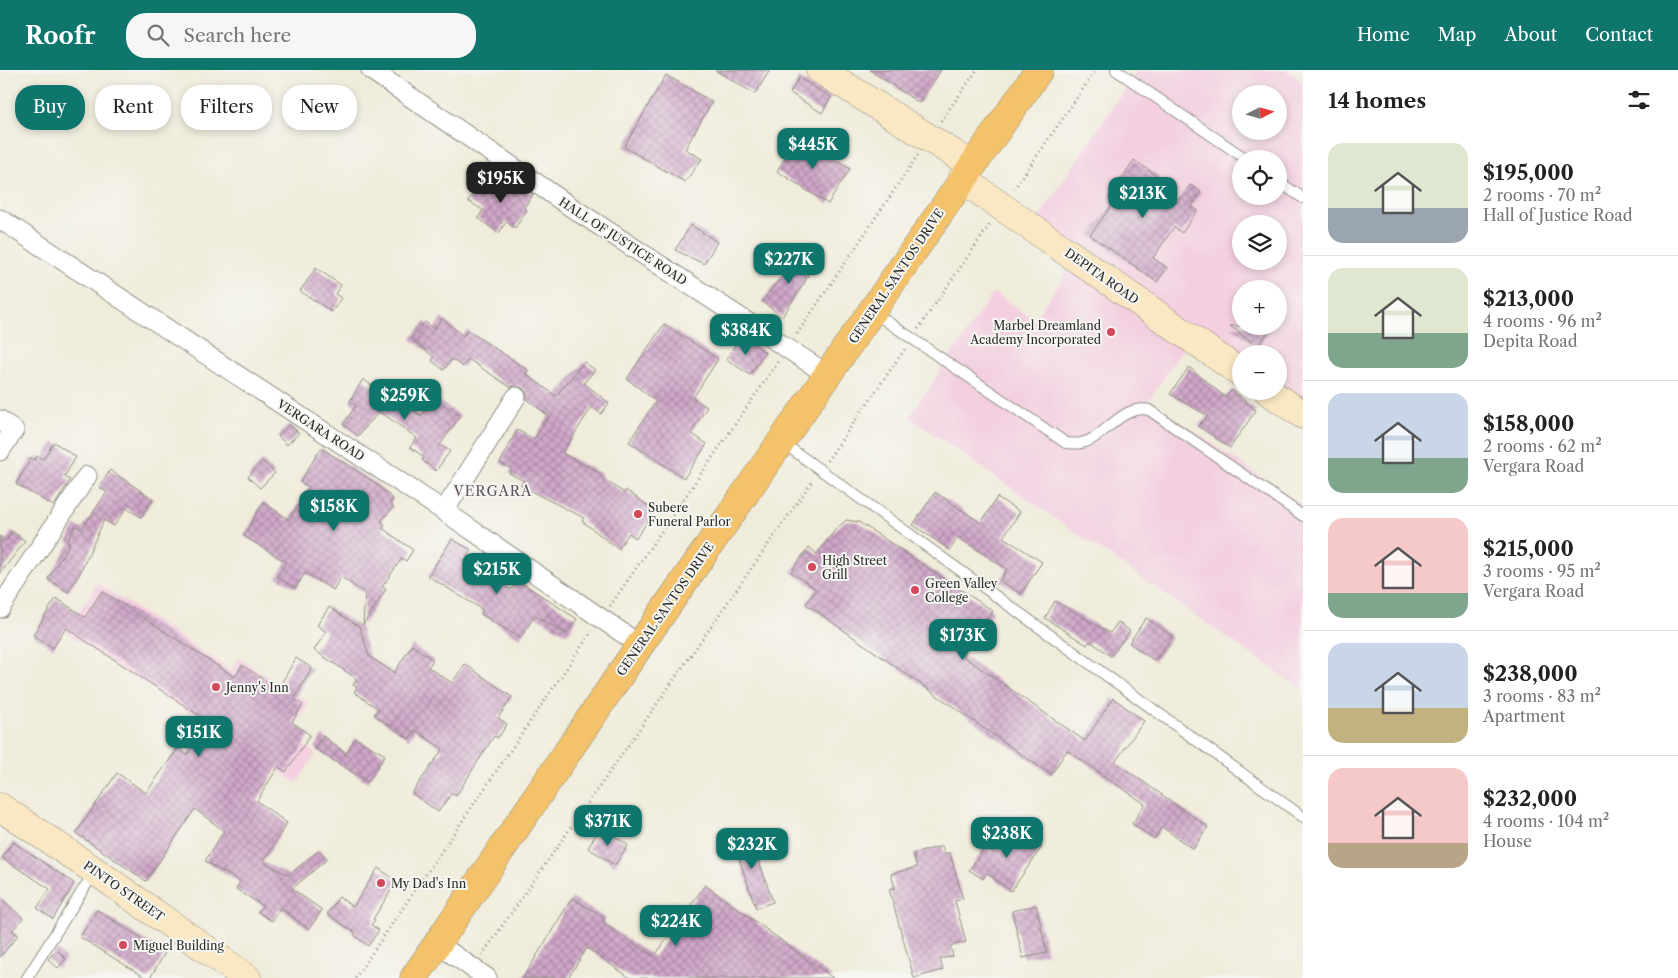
<!DOCTYPE html>
<meta charset="utf-8">
<style>
:root{--surface:#fff;--page:#f6f6f6;--text:#222;--muted:#767676;--line:#e0e0e0;--accent:#0f766e}
body{margin:0;font-family:"Libre Caslon Text",serif;background:var(--page);color:var(--text);height:100vh;display:flex;flex-direction:column;font-size:19px;white-space:nowrap}
*{box-sizing:border-box;margin:0}
p{font-size:16px;color:var(--muted)}
.icon{flex:none;width:28px;height:28px;fill:none;stroke:currentColor;stroke-width:2;stroke-linecap:round;stroke-linejoin:round}
.map{position:relative;flex:1;overflow:hidden}
.sheet{display:flex;flex-direction:column;background:var(--surface);width:375px}
.sheet>*{flex:none}
.banner{position:absolute;left:15px;top:15px;width:475px;height:45px;display:flex;gap:10px}
.needle{width:32px;rotate:84deg}
.tools{position:absolute;left:1232px;top:15px;display:grid;gap:10px}
.tools a{display:grid;place-items:center;width:55px;height:55px;border-radius:50%;background:var(--surface);box-shadow:0 2px 8px #0003;font-size:25px}
.price{position:absolute;translate:-50% -42px;padding:0 11px;border-radius:10px;background:var(--accent);color:#fff;font-size:16px;line-height:32px;filter:drop-shadow(0 1px 2px #0008)}
.price::after{content:'';position:absolute;left:50%;top:30px;width:15px;height:11px;margin-left:-8px;background:inherit;clip-path:polygon(0 0,100% 0,50% 100%)}
.price.current{background:#222;color:#fff}
ul{padding:0;list-style:none}
li{display:flex;align-items:center;gap:15px;height:125px;padding:0 25px}
li+li{border-top:1px solid var(--line)}
li span{display:grid;place-items:center;flex:none;width:140px;height:100px;border-radius:15px;color:#555}
li>.icon{margin-inline-start:auto}
span .icon{width:60px;height:60px;fill:#fffc;stroke-width:1}
li b{font-size:21px}
h2{display:flex;justify-content:space-between;align-items:center;height:60px;padding:0 25px;font-size:21px}
.chip{padding:0 18px;border-radius:20px;background:var(--surface);box-shadow:0 2px 8px #0003;font-size:18px;line-height:45px}
.chip.current{background:var(--accent);color:#fff}
header{display:flex;align-items:center;gap:30px;box-sizing:border-box;height:70px;padding:0 25px;background:var(--accent);color:#fff}
header strong{font-size:24px}
nav{display:flex;gap:28px;margin-inline-start:auto;font-size:18px}
.search{width:350px;height:45px;background:var(--page);display:flex;align-items:center;gap:12px;box-sizing:border-box;padding:0 18px;border-radius:20px;color:var(--muted);font-size:19px}
main{display:flex;flex:1;min-height:0}
.map>svg:first-child{display:block}
</style>
<header>
<strong>Roofr</strong>
<div class="search"><svg class="icon" aria-label="search" viewBox="0 0 24 24"><circle cx="10" cy="10" r="6"/><path d="M15 15l6 6"/></svg>Search here</div>
<nav><a>Home</a><a>Map</a><a>About</a><a>Contact</a></nav>
</header>
<main>
<div class="map">
<svg width="1303" height="908" viewBox="0 0 1303 908">
<defs>
<pattern id="building-cross-hatch" width="8" height="8" patternUnits="userSpaceOnUse" patternTransform="scale(1.25)"><rect width="8" height="8" fill="#d0a7c9"/><path d="M0 0l8 8M0 8l8-8" fill="none" stroke="#a988a3"/></pattern>
</defs>
<rect width="100%" height="100%" fill="#f6f6f2"/>
<filter id="ink" filterUnits="userSpaceOnUse"><feTurbulence type="fractalNoise" baseFrequency=".02" numOctaves="2"/><feDisplacementMap in="SourceGraphic" scale="10" xChannelSelector="R" yChannelSelector="G"/><feConvolveMatrix kernelMatrix="1 2 1 2 8 2 1 2 1" color-interpolation-filters="sRGB"/></filter>
<filter id="wash" filterUnits="userSpaceOnUse"><feTurbulence type="fractalNoise" baseFrequency=".0096" numOctaves="4" result="noise"/><feDisplacementMap in="SourceGraphic" scale="20" xChannelSelector="R" yChannelSelector="G"/><feGaussianBlur stdDeviation="1.12" result="paint"/><feColorMatrix in="noise" values="0 0 0 0 0 0 0 0 0 0 0 0 0 0 0 0 0 1.4 0 .05"/><feComposite in="paint" operator="in"/></filter>
<g filter="url(#wash)">
<rect width="100%" height="100%" fill="#f0ecda"/>
<!-- built -->
<path fill="#f3cfe0" fill-rule="evenodd" d="M1137,0H1286L1303,12V338L1279,321V284H1241V295L1036,152ZM1241,24H1279V61H1241ZM1241,89H1279V126H1241ZM1241,154H1279V191H1241ZM1241,219H1279V256H1241Z
M1073,194L1187,273L1149,330L1303,436V620L909,347L994,222L1034,250Z
M97,513L231,600L239,588L309,633L288,665L316,684L297,713L66,563Z"/>
<g id="blocks">
<!-- building -->
<path fill="url(#building-cross-hatch)" d="M715,0H770L755,24Z
M870,0H941L919,33Z
M666,5L712,32L685,79L702,89L685,112L624,77Z
M799,8L831,27L822,43L790,23Z
M798,67L850,99L828,134L777,101Z
M1134,90L1159,107L1153,115L1177,133L1190,115L1201,122L1191,137L1197,141L1182,163L1174,157L1153,188L1167,198L1157,212L1090,165L1112,135L1110,133L1112,129L1109,127Z
M483,109L503,122L511,110L533,124L524,138L527,140L515,158L506,152L499,163L478,148L483,140L468,131Z
M691,155L717,172L704,194L675,180Z
M802,181L814,192L804,213L782,247L762,231Z
M316,198L341,215L335,224L341,228L332,242L300,221Z
M442,248L463,266L467,260L528,300L526,304L556,326L584,292L595,300L584,313L609,333L601,344L592,337L562,383L602,404L601,407L624,423L626,420L655,441L636,468L629,463L618,479L582,451L584,448L521,416L524,411L509,403L512,399L500,393L517,360L534,369L549,346L527,329L526,322L522,318L516,316L510,317L468,289L463,297L452,289L444,300L432,291L434,287L411,269L425,252L434,259Z
M664,254L718,289L693,328L707,337L691,363L707,374L684,408L629,372L656,331L627,309Z
M1230,256H1272L1258,277Z
M741,266L765,282L750,305L726,289Z
M1189,297L1225,327L1232,320L1256,340L1230,378L1198,356L1208,346L1170,324Z
M363,309L386,326L387,325L401,335L402,333L421,346L434,328L460,346L440,375L450,381L436,401L422,390L424,387L410,377L417,368L386,346L379,342L358,366L343,354L356,336L350,331Z
M289,354L299,363L287,375L278,366Z
M54,372L76,387L64,407L70,410L54,436L16,414L31,388L35,390L37,386L43,389Z
M321,378L374,412L393,429L390,433L393,437L381,451L385,455L382,458L413,480L406,491L402,488L382,517L386,519L363,555L365,523L341,507L333,520L305,503L296,518L277,507L286,492L244,466L263,432L289,450L309,417L300,412Z
M262,391L275,403L260,418L248,407Z
M110,400L153,429L141,447L126,438L114,456L104,450L80,503L68,522L48,509L70,473L67,472L75,456L82,459L107,422L99,417Z
M935,422L981,453L997,427L1020,442L1003,467L1042,492L1021,524L1000,511L1007,499L958,467L950,480L913,455Z
M846,450L859,452L993,541L963,586L1085,671L1113,628L1144,651L1115,692L1208,757L1193,779L1162,757L1154,769L1132,754L1145,734L1067,680L1051,705L806,534L816,519L791,502L809,477L817,484L835,460Z
M12,461L25,471L0,504V466L6,471Z
M452,469L471,480L464,491L511,520L517,510L577,549L567,564L535,546L520,568L481,544L483,540L428,506Z
M102,521L235,607L242,595L278,619L296,588L312,598L294,629L303,635L292,652L310,665L286,702L278,697L257,731L287,753L263,792L289,805L319,780L327,789L292,819L322,840L309,859L280,838L272,851L258,842L263,836L236,819L240,812L205,791L224,761L195,739L146,811L76,763L117,703L146,723L178,678L187,685L208,651L66,558L53,578L33,565L56,528L85,547Z
M1055,531L1110,563L1118,552L1130,561L1111,586L1090,571L1087,575L1045,548Z
M329,537L360,557L369,586L394,603L412,575L433,590L428,597L452,613L465,594L512,627L498,648L507,654L498,668L494,666L456,726L452,723L438,742L412,723L443,679L415,660L409,669L374,645L378,639L354,622L357,617L353,615L357,609L314,580L326,562L317,555Z
M1146,548L1172,566L1155,591L1129,573Z
M323,666L346,684L355,668L385,685L368,712L314,678Z
M1011,756L1042,777L1011,821L987,803L983,809L969,800L985,777L993,783Z
M598,761L608,768L611,764L628,775L615,795L588,778Z
M749,762L773,832L756,838L732,768Z
M13,772L74,813L53,849L37,838L50,819L2,788Z
M942,776L944,784L950,783L963,829L955,831L966,872L950,876L953,886L940,889L943,900L914,908L889,819L895,818L891,804L917,797L913,784Z
M378,798L397,811L373,849L375,850L371,855L379,860L368,876L354,865L356,863L327,844L339,827L353,837Z
M705,815L833,908H630L587,878L568,908H523L572,828L605,848L603,853L654,887Z
M0,827L23,848L12,861L18,865L0,887Z
M1036,835L1047,883L1023,888L1012,841Z
M97,840L165,883L150,908H146L80,867Z
M57,880L66,889L58,898L48,889Z"/>
</g>
</g>
<g filter="url(#ink)">
<use href="#blocks" fill-opacity="0" stroke="#8e8c82" stroke-width="1"/>
<g fill="none" stroke-linecap="round" stroke-linejoin="round">
<!-- lane casing -->
<g stroke="#8e8c82" stroke-width="12">
<path id="lane" d="M1116,0L1246,89
M1279,112L1303,128
M873,242L1066,373C1070,373 1077,374 1081,373C1105,369 1120,334 1149,340L1303,446
M783,373L1303,747
M27,908L95,801"/>
</g>
<!-- street casing -->
<g stroke="#8e8c82" stroke-width="21">
<path id="street" d="M371,0L571,137L828,305
M0,149L444,441L640,575
M0,350L14,360L0,381
M444,441L516,327
M0,538L87,406
M438,874L487,908"/>
</g>
<!-- secondary casing -->
<g stroke="#8e8c82" stroke-width="29">
<path id="secondary" d="M820,0L972,95
M962,109L1241,303
M1268,321L1303,345
M0,737L95,801L247,908"/>
</g>
<!-- highway casing -->
<g stroke="#8e8c82" stroke-width="29">
<path id="highway" d="M414,908L640,575L1039,0"/>
</g>
<!-- path -->
<path stroke="#8e8c82" stroke-width="3" stroke-dasharray="1 4" stroke-linecap="butt" d="M941,51L977,0
M1014,119L1096,0
M918,259L991,153
M797,264L918,85
M827,391L905,279
M610,536L778,292
M482,885L813,410
M355,908L592,561"/>
<!-- lane -->
<use href="#lane" stroke="#fff" stroke-width="10"/>
<!-- street -->
<use href="#street" stroke="#fff" stroke-width="19"/>
<!-- secondary -->
<use href="#secondary" stroke="#fae7c3" stroke-width="28"/>
<!-- highway -->
<use href="#highway" stroke="#f3c26a" stroke-width="28"/>
</g>
</g>
<!-- markers -->
<g fill="#d1495b" stroke="#f6f6f2" stroke-width="2">
<circle cx="1111" cy="262" r="5"/>
<circle cx="638" cy="444" r="5"/>
<circle cx="812" cy="497" r="5"/>
<circle cx="915" cy="520" r="5"/>
<circle cx="216" cy="617" r="5"/>
<circle cx="381" cy="813" r="5"/>
<circle cx="123" cy="875" r="5"/>
</g>
<g text-anchor="middle" dominant-baseline="central" stroke-width="4" stroke-linejoin="round" paint-order="stroke">
<!-- street labels -->
<g font-size="12" fill="#2b2b2b" stroke="#f6f6f2">
<text transform="translate(623 171) rotate(33)">HALL OF JUSTICE ROAD</text>
<text transform="translate(896 206) rotate(-56)">GENERAL SANTOS DRIVE</text>
<text transform="translate(1102 206) rotate(35)">DEPITA ROAD</text>
<text transform="translate(321 360) rotate(33)">VERGARA ROAD</text>
<text transform="translate(665 539) rotate(-55)">GENERAL SANTOS DRIVE</text>
<text transform="translate(124 821) rotate(35)">PINTO STREET</text>
</g>
<!-- poi labels -->
<g font-size="12" fill="#2b2b2b" stroke="#f6f6f2" text-anchor="start">
<text x="1101" y="255" text-anchor="end">Marbel Dreamland<tspan x="1101" dy="14">Academy Incorporated</tspan></text>
<text x="648" y="437">Subere<tspan x="648" dy="14">Funeral Parlor</tspan></text>
<text x="822" y="490">High Street<tspan x="822" dy="14">Grill</tspan></text>
<text x="925" y="513">Green Valley<tspan x="925" dy="14">College</tspan></text>
<text x="226" y="617">Jenny's Inn</text>
<text x="391" y="813">My Dad's Inn</text>
<text x="133" y="875">Miguel Building</text>
</g>
<!-- neighbourhood labels -->
<g font-size="14" letter-spacing="1" fill="#655662" stroke="#f6f6f2">
<text x="493" y="421">VERGARA</text>
</g>
</g>
</svg>
<div class="tools">
<a><svg class="needle" viewBox="-14 -14 28 28"><path d="M0-13l5 13h-10z" fill="#e53935"/><path d="M0 13l5-13h-10z" fill="#767676"/></svg></a>
<a><svg class="icon" aria-label="locate" viewBox="0 0 24 24"><circle cx="12" cy="12" r="6"/><path d="M12 2v4M12 18v4M2 12h4M18 12h4"/></svg></a>
<a><svg class="icon" aria-label="layers" viewBox="0 0 24 24"><path d="M12 4l9 5-9 5-9-5zM3 14l9 5 9-5"/></svg></a>
<a>+</a>
<a>−</a>
</div>
<b class="price" style="left:813px;top:100px">$445K</b>
<b class="price current" style="left:501px;top:134px">$195K</b>
<b class="price" style="left:1143px;top:149px">$213K</b>
<b class="price" style="left:789px;top:215px">$227K</b>
<b class="price" style="left:746px;top:286px">$384K</b>
<b class="price" style="left:405px;top:351px">$259K</b>
<b class="price" style="left:334px;top:462px">$158K</b>
<b class="price" style="left:497px;top:525px">$215K</b>
<b class="price" style="left:963px;top:591px">$173K</b>
<b class="price" style="left:199px;top:688px">$151K</b>
<b class="price" style="left:608px;top:777px">$371K</b>
<b class="price" style="left:1007px;top:789px">$238K</b>
<b class="price" style="left:752px;top:800px">$232K</b>
<b class="price" style="left:676px;top:877px">$224K</b>
<div class="banner">
<a class="chip current">Buy</a>
<a class="chip">Rent</a>
<a class="chip">Filters</a>
<a class="chip">New</a>
</div>
</div>
<section class="sheet">
<h2>14 homes<svg class="icon" aria-label="filters" viewBox="0 0 24 24"><path d="M4 7h16M4 17h16"/><circle cx="9" cy="7" r="2"/><circle cx="15" cy="17" r="2"/></svg></h2>
<ul>
<li><span style="background:linear-gradient(#dfe7d0 65%,#9aa5b1 0)"><svg class="icon" aria-label="home" viewBox="0 0 24 24"><path d="M3 11l9-7 9 7M6 9v11h12V9"/></svg></span><div><b>$195,000</b><p>2 rooms · 70 m²</p><p>Hall of Justice Road</p></div></li>
<li><span style="background:linear-gradient(#dfe7d0 65%,#7fa58c 0)"><svg class="icon" aria-label="home" viewBox="0 0 24 24"><path d="M3 11l9-7 9 7M6 9v11h12V9"/></svg></span><div><b>$213,000</b><p>4 rooms · 96 m²</p><p>Depita Road</p></div></li>
<li><span style="background:linear-gradient(#c9d6e8 65%,#7fa58c 0)"><svg class="icon" aria-label="home" viewBox="0 0 24 24"><path d="M3 11l9-7 9 7M6 9v11h12V9"/></svg></span><div><b>$158,000</b><p>2 rooms · 62 m²</p><p>Vergara Road</p></div></li>
<li><span style="background:linear-gradient(#f6c9c9 75%,#7fa58c 0)"><svg class="icon" aria-label="home" viewBox="0 0 24 24"><path d="M3 11l9-7 9 7M6 9v11h12V9"/></svg></span><div><b>$215,000</b><p>3 rooms · 95 m²</p><p>Vergara Road</p></div></li>
<li><span style="background:linear-gradient(#c9d6e8 65%,#c2b280 0)"><svg class="icon" aria-label="home" viewBox="0 0 24 24"><path d="M3 11l9-7 9 7M6 9v11h12V9"/></svg></span><div><b>$238,000</b><p>3 rooms · 83 m²</p><p>Apartment</p></div></li>
<li><span style="background:linear-gradient(#f6c9c9 75%,#b9a48a 0)"><svg class="icon" aria-label="home" viewBox="0 0 24 24"><path d="M3 11l9-7 9 7M6 9v11h12V9"/></svg></span><div><b>$232,000</b><p>4 rooms · 104 m²</p><p>House</p></div></li>
</ul>
</section>
</main>
